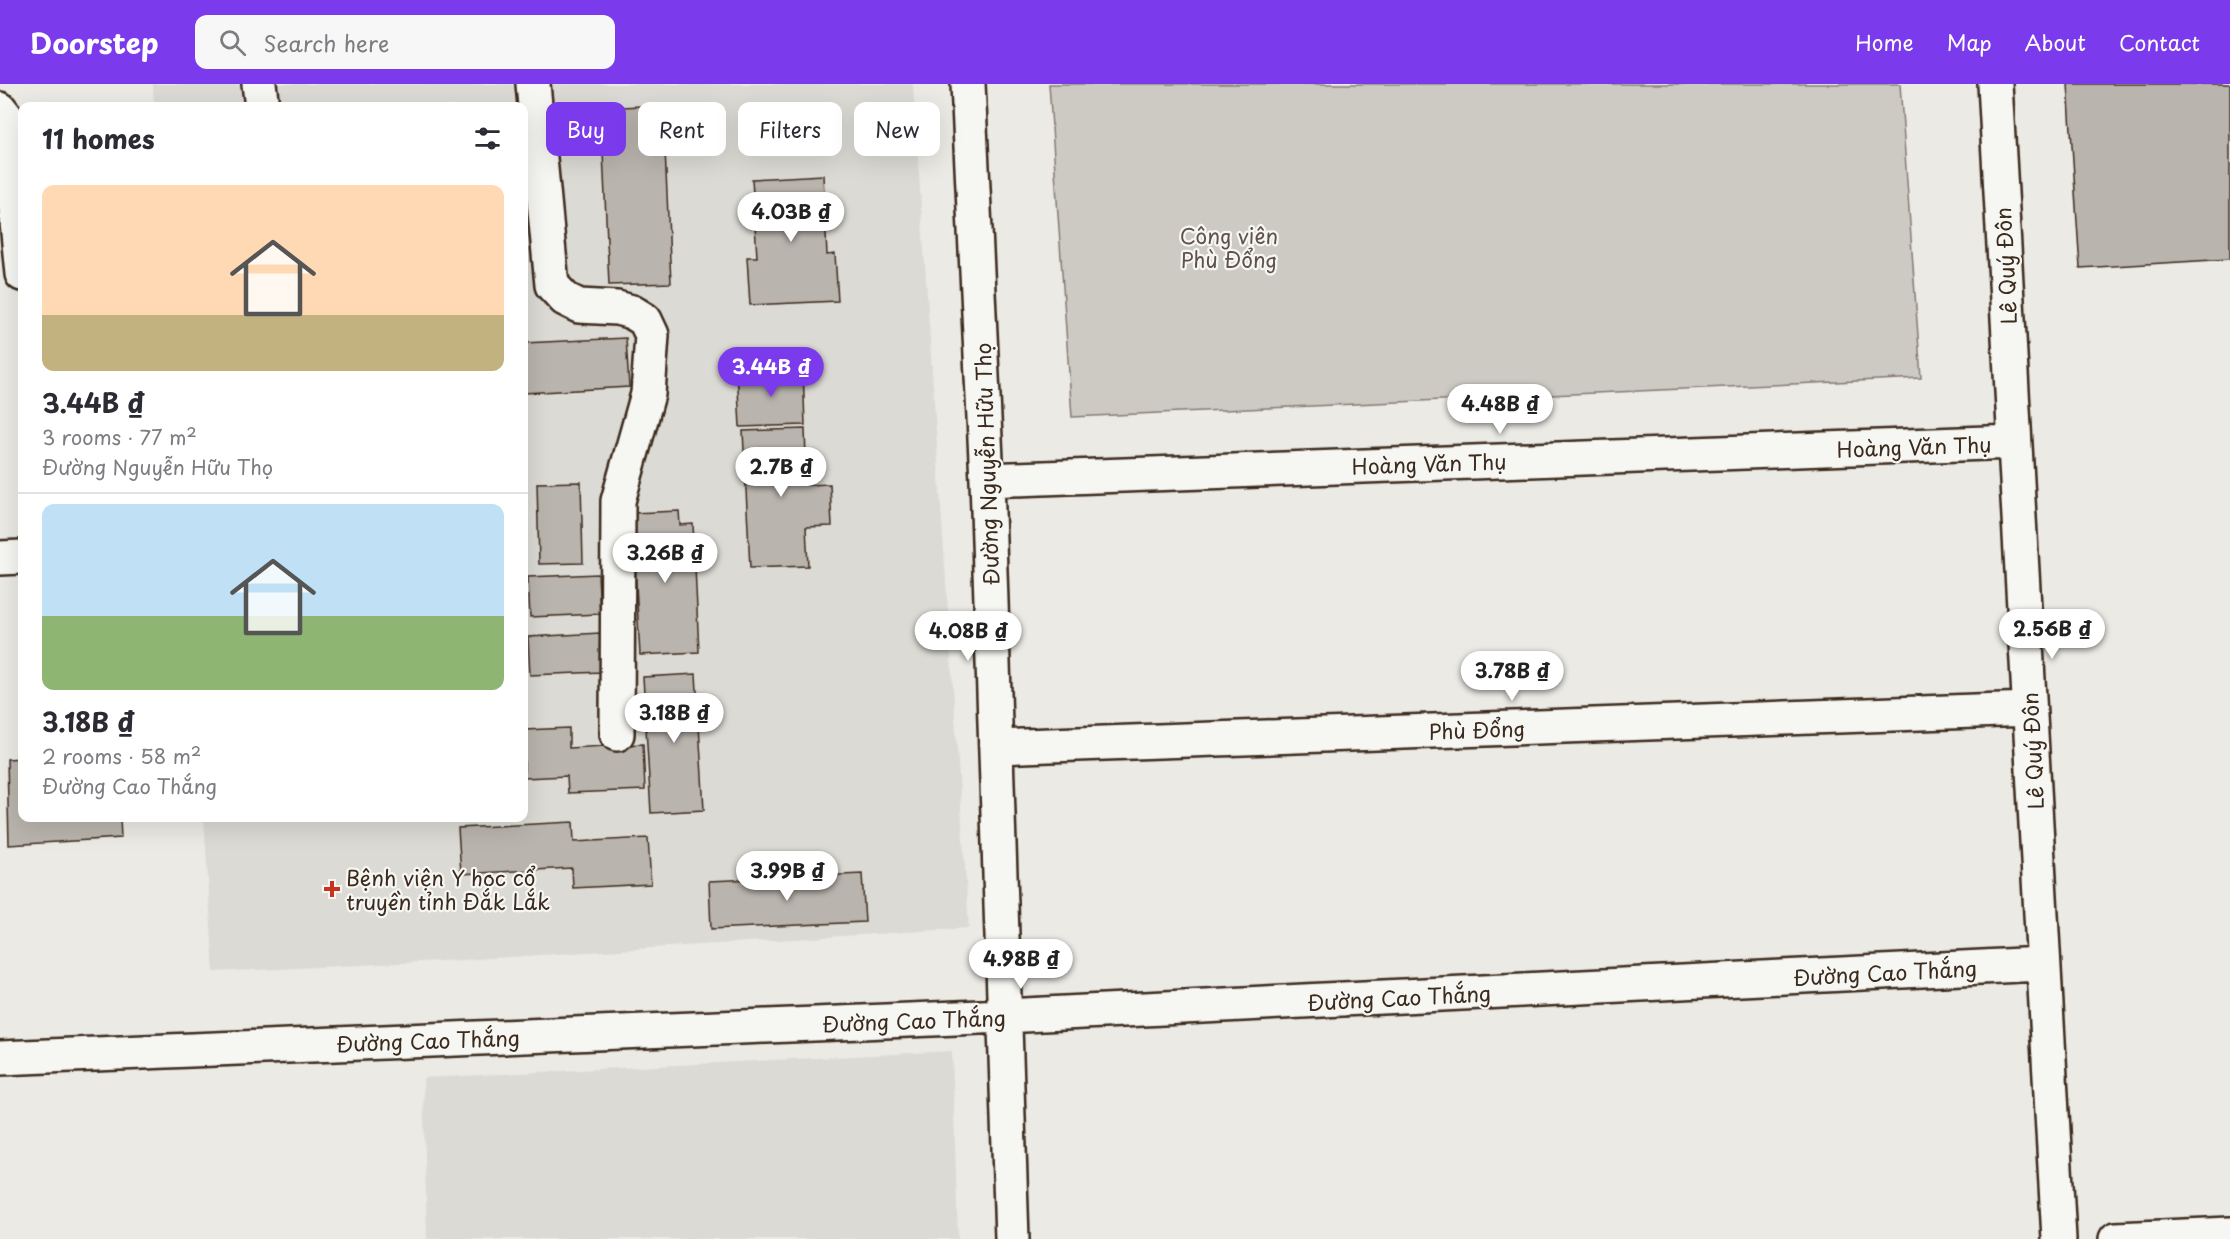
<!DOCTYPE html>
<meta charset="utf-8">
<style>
:root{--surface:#fff;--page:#f7f7f7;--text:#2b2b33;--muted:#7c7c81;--line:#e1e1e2;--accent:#7c3aed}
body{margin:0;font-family:"Playpen Sans",sans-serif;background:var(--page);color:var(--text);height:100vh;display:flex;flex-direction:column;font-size:22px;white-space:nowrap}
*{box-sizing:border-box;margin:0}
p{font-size:20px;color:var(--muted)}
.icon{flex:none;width:33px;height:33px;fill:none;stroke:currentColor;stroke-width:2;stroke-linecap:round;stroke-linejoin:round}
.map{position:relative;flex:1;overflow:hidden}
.panel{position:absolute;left:18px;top:18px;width:510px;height:720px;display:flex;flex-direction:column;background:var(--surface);border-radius:12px;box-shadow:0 6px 24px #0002}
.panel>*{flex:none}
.guide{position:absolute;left:546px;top:18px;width:570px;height:54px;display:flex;gap:12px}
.price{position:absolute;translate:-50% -51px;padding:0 14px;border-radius:21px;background:#fff;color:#222;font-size:20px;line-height:39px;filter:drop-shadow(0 2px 3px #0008)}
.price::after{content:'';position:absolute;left:50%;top:36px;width:18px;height:14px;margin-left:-9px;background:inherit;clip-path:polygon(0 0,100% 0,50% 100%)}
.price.selected{background:var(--accent);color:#fff}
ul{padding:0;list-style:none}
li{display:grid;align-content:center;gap:12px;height:318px;padding:0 24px}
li+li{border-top:2px solid var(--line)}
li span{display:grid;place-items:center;height:186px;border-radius:12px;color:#555}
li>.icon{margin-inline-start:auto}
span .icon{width:108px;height:108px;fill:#fffc;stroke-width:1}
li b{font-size:26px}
h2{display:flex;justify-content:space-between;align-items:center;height:72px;padding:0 24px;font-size:26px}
.chip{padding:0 21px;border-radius:12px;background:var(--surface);box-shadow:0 6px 24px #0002;font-size:21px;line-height:54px}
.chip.selected{background:var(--accent);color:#fff}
header{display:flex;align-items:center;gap:36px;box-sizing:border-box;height:84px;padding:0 30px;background:var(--accent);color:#fff}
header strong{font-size:28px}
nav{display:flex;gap:33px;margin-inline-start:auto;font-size:21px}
.search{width:420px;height:54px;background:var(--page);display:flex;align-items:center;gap:15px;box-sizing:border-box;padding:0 21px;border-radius:12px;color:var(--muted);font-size:22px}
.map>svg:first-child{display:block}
</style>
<header>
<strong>Doorstep</strong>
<div class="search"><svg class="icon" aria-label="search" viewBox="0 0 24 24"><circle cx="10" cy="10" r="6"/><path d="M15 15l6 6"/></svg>Search here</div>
<nav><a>Home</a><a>Map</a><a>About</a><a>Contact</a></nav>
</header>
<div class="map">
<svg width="2230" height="1155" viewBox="0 0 2230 1155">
<rect width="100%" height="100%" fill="#ebeae5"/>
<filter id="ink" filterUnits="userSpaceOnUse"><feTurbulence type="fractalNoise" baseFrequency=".0167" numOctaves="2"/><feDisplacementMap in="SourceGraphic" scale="12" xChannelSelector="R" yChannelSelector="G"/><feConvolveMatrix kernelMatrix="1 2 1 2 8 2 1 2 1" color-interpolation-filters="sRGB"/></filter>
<g filter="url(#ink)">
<!-- built -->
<path fill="#dcdad4" d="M153,0H913L969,844L461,876L214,888L204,734H524V22H154Z
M952,967L958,1155H427L423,994Z"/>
<!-- green -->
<path fill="#cdcac4" stroke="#847a71" stroke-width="1.5" d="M1049,0H1900L1921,294L1072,333Z"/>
<!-- building -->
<path fill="#bab4ae" stroke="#3b2a1e" stroke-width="1.5" d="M2068,0H2230V175L2080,184Z
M663,21L671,199L609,201L601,24Z
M823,91L827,171L835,170L838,217L750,221L747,173H757L752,95Z
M626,254L629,303L524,309V259Z
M803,285L805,341L740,343L737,287Z
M805,345L807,401L830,400L832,442L806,443L808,482L750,484L743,347Z
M581,398L583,479L539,480L537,399Z
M679,427L680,441L693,440L699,568L640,571L632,429Z
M598,490L600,530L530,533L528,493Z
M600,549L602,588L530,591L528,553Z
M696,590L704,726L651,729L643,593Z
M569,644V664L643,660L645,706L568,709L567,692L524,694V646Z
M22,674V734H120L121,754L9,761L7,675Z
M573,738L574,758L648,754L651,800L573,804L572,784L461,790L458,744Z
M862,790L865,838L711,845L709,797Z"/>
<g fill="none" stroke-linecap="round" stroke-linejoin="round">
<!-- minor casing -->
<g stroke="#3b2a1e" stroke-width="38">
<path id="minor" d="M259,0L262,22
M533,0L552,201L565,215L579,222L617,224L632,228L645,236L652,251L648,310L618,417L617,650
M968,0L987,396L1012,1155
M1995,0L2059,1155
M0,25L7,34L22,190
M987,396L2014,358
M0,474L22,473
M997,663L2029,625
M0,974L1004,932L2043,880
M2116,1155L2230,1150"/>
</g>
<!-- minor -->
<use href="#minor" stroke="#f6f6f2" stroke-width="33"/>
</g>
</g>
<!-- markers -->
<path fill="#c8321e" stroke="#f6f6f2" stroke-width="2" d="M329 796h6v6h6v6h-6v6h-6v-6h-6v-6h6z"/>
<g text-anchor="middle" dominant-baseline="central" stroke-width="4.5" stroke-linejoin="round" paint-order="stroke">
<!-- park labels -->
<g font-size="21" fill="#605248" stroke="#f6f6f2">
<text x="1229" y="151">Công viên<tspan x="1229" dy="24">Phù Đổng</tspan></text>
</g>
<!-- street labels -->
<g font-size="21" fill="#3b2a1e" stroke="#f6f6f2">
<text transform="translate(2005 182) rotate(-93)">Lê Quý Đôn</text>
<text transform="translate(1914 362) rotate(-2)">Hoàng Văn Thụ</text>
<text transform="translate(1429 379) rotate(-2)">Hoàng Văn Thụ</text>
<text transform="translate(986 380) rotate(-92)">Đường Nguyễn Hữu Thọ</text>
<text transform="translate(1477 645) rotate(-2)">Phù Đổng</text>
<text transform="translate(2032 667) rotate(-93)">Lê Quý Đôn</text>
<text transform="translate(1885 888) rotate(-3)">Đường Cao Thắng</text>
<text transform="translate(1399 913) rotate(-3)">Đường Cao Thắng</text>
<text transform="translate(914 936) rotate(-2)">Đường Cao Thắng</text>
<text transform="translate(428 956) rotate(-2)">Đường Cao Thắng</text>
</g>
<!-- poi labels -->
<g font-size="21" fill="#3b2a1e" stroke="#f6f6f2" text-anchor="start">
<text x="346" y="793">Bệnh viện Y học cổ<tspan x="346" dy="24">truyền tỉnh Đắk Lắk</tspan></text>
</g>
</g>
</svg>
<b class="price" style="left:791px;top:159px">4.03B ₫</b>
<b class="price selected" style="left:771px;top:314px">3.44B ₫</b>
<b class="price" style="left:1500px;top:351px">4.48B ₫</b>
<b class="price" style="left:781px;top:414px">2.7B ₫</b>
<b class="price" style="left:665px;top:500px">3.26B ₫</b>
<b class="price" style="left:2052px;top:576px">2.56B ₫</b>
<b class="price" style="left:968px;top:578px">4.08B ₫</b>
<b class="price" style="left:1512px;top:618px">3.78B ₫</b>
<b class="price" style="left:674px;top:660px">3.18B ₫</b>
<b class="price" style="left:787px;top:818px">3.99B ₫</b>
<b class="price" style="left:1021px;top:906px">4.98B ₫</b>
<div class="guide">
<a class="chip selected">Buy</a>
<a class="chip">Rent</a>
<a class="chip">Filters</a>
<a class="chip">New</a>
</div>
<section class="panel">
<h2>11 homes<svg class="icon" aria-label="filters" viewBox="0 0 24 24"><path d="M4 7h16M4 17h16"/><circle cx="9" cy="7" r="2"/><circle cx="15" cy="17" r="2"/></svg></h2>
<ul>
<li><span style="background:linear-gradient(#ffd9b3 70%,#c2b280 0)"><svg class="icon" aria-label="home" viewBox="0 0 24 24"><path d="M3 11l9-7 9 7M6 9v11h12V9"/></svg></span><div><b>3.44B ₫</b><p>3 rooms · 77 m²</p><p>Đường Nguyễn Hữu Thọ</p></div></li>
<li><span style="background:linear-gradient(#bfe0f5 60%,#8fb573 0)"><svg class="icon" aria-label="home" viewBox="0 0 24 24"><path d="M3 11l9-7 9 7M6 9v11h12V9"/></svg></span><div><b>3.18B ₫</b><p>2 rooms · 58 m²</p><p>Đường Cao Thắng</p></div></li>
</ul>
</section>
</div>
